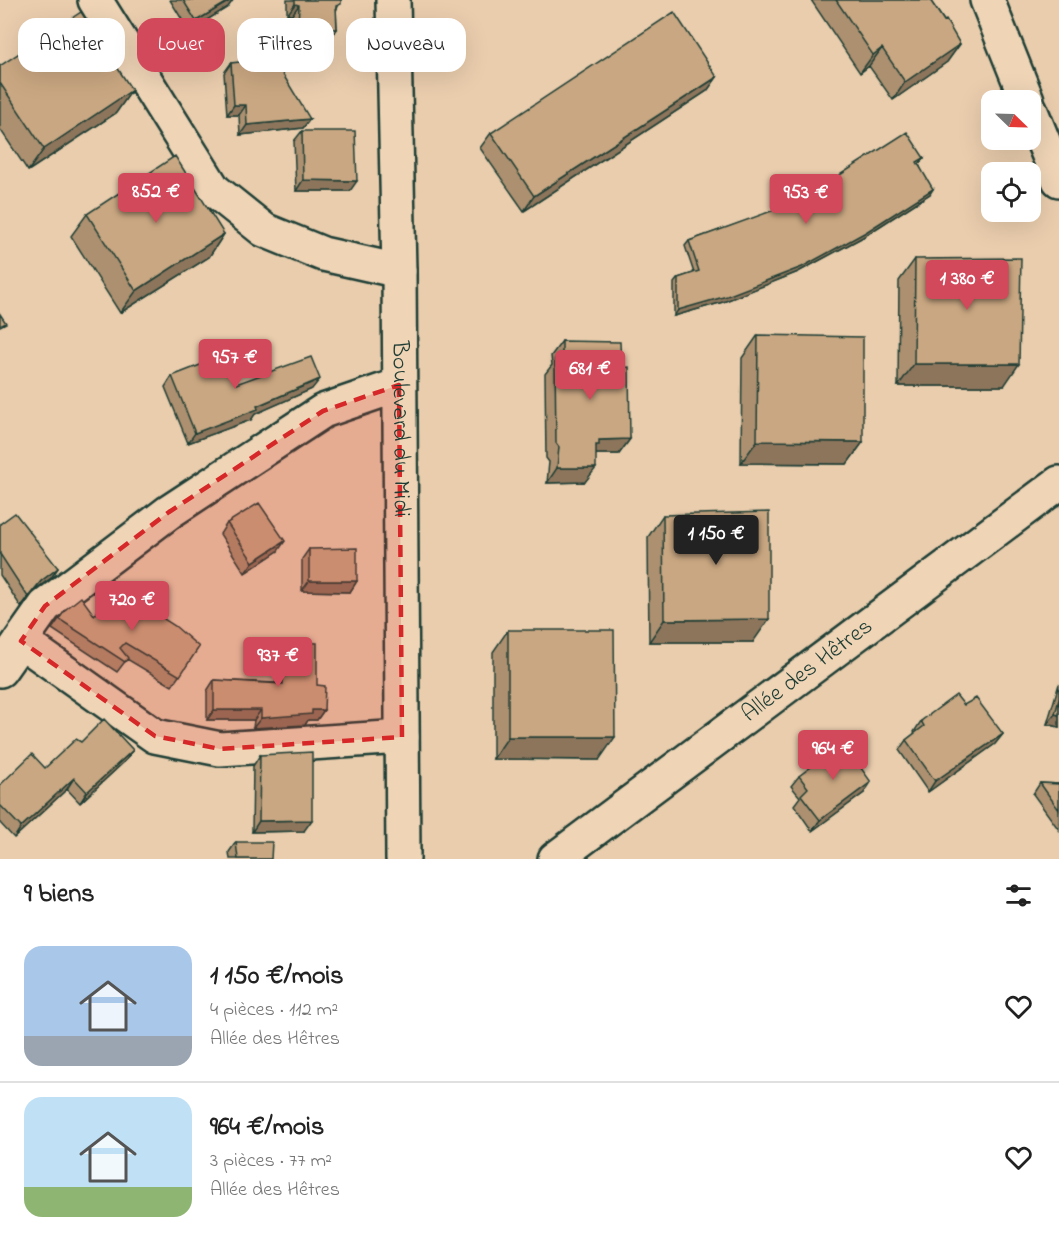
<!DOCTYPE html>
<html lang="fr">
<meta charset="utf-8">
<style>
:root{--surface:#fff;--page:#f6f6f6;--text:#222;--muted:#767676;--line:#e0e0e0;--accent:#d1495b}
body{margin:0;font-family:"Indie Flower",sans-serif;background:var(--page);color:var(--text);height:100vh;display:flex;flex-direction:column;font-size:22px;white-space:nowrap}
*{box-sizing:border-box;margin:0}
p{font-size:20px;color:var(--muted)}
.icon{flex:none;width:33px;height:33px;fill:none;stroke:currentColor;stroke-width:2;stroke-linecap:round;stroke-linejoin:round}
.map{position:relative;height:859px;overflow:hidden}
.sheet{display:flex;flex-direction:column;background:var(--surface);flex:1}
.sheet>*{flex:none}
.hud{position:absolute;left:18px;top:18px;width:600px;height:54px;display:flex;gap:12px}
.needle{width:39px;rotate:113deg}
.tools{position:absolute;left:981px;top:90px;display:grid;gap:12px}
.tools a{display:grid;place-items:center;width:60px;height:60px;border-radius:12px;background:var(--surface);box-shadow:0 6px 24px #0002;font-size:30px}
.price{position:absolute;translate:-50% -51px;padding:0 14px;border-radius:6px;background:var(--accent);color:#fff;font-size:20px;line-height:39px;filter:drop-shadow(0 2px 3px #0008)}
.price::after{content:'';position:absolute;left:50%;top:36px;width:18px;height:14px;margin-left:-9px;background:inherit;clip-path:polygon(0 0,100% 0,50% 100%)}
.price.selected{background:#222;color:#fff}
ul{padding:0;list-style:none}
li{display:flex;align-items:center;gap:18px;height:150px;padding:0 24px}
li+li{border-top:2px solid var(--line)}
li span{display:grid;place-items:center;flex:none;width:168px;height:120px;border-radius:18px;color:#555}
li>.icon{margin-inline-start:auto}
span .icon{width:72px;height:72px;fill:#fffc;stroke-width:1}
li b{font-size:26px}
h2{display:flex;justify-content:space-between;align-items:center;height:72px;padding:0 24px;font-size:26px}
.tag{padding:0 21px;border-radius:18px;background:var(--surface);box-shadow:0 6px 24px #0002;font-size:21px;line-height:54px}
.tag.selected{background:var(--accent);color:#fff}
.map>svg:first-child{display:block}
</style>
<div class="map">
<svg width="1059" height="859" viewBox="0 0 1059 859">
<rect width="100%" height="100%" fill="#eacdad"/>
<filter id="ink" filterUnits="userSpaceOnUse"><feTurbulence type="fractalNoise" baseFrequency=".0167" numOctaves="2"/><feDisplacementMap in="SourceGraphic" scale="12" xChannelSelector="R" yChannelSelector="G"/><feConvolveMatrix kernelMatrix="1 2 1 2 8 2 1 2 1" color-interpolation-filters="sRGB"/></filter>
<g filter="url(#ink)">
<g fill="none" stroke-linecap="round" stroke-linejoin="round">
<!-- street casing -->
<g stroke="#1f3d34" stroke-width="38">
<g id="street">
<path d="M95,0L214,190L264,230L323,254L399,271"/>
<path d="M987,0L1027,100"/>
<path d="M1030,109L1059,180"/>
<path d="M21,641L155,736L220,749L402,737"/>
<path d="M0,670L45,606L169,512L323,411L399,385"/>
<path id="s1" d="M555,859L1059,483"/>
</g>
</g>
<!-- secondary casing -->
<g stroke="#1f3d34" stroke-width="38">
<g id="secondary">
<path id="s2" d="M393,0L399,271L403,859"/>
</g>
</g>
<!-- street -->
<use href="#street" stroke="#efd4b6" stroke-width="33"/>
<!-- secondary -->
<use href="#secondary" stroke="#efd4b6" stroke-width="33"/>
</g>
<!-- wall -->
<path fill="#ad9070" stroke="#1f3d34" stroke-width="1.5" d="M170,0H233L228,7L189,31Z
M287,0H341L336,11L337,29L330,39H291L292,15H287Z
M811,0H930L960,44L947,62L893,100L869,66L860,73Z
M231,63L310,119L303,128L240,135L239,115H227L224,73Z
M0,66L132,90L116,113L28,171L0,129Z
M717,77L707,91L524,211L480,148L491,133Z
M302,131L350,191H296L294,141Z
M924,158L919,164L930,194L863,237L798,272L723,302L674,316V283L678,278L694,273L685,246L689,241Z
M87,214L224,234L209,257L120,313L71,236Z
M915,259L1004,386H898L899,281Z
M758,335L863,442L847,464L741,463L742,358Z
M562,341L621,368L630,439L619,454H596L585,482L547,483L549,462L546,458L545,374L552,365L551,356Z
M172,376L236,384L312,389L255,414L251,420L188,443L165,387Z
M663,515L753,642H649L648,537Z
M227,523L278,551L245,573L220,534Z
M0,524L58,568L51,578L33,591L21,607L0,575Z
M309,549L357,581L350,592L302,591V559Z
M124,606L199,647L172,686L127,659L117,672L52,629L66,609L94,615Z
M508,630L599,760L493,759V652Z
M284,642L317,685L324,710L317,720H308L305,725L253,728L254,720H207V691L214,680L276,683L277,653Z
M1059,684V727L1047,724Z
M964,705L1003,734L995,744L928,792L899,750L906,740L915,733L914,732L921,721Z
M81,742L126,760L80,803L67,789L14,838L0,823V785L45,768Z
M260,755L304,831L252,832L253,766Z
M799,776L864,793L812,831L794,805L800,797L791,786Z
M1040,783L1059,784V830L1033,794Z
M236,842L271,859H230L229,852Z"/>
<!-- shaded-wall -->
<path fill="#8d755b" stroke="#1f3d34" stroke-width="1.5" d="M231,0H233L228,7L189,31L196,21Z
M295,4L299,5L292,15H287Z
M298,29H337L330,39H291Z
M960,44L947,62L893,100L905,82Z
M882,48L869,66L860,73L873,55Z
M717,77L707,91L524,211L534,196Z
M132,90L116,113L28,171L44,149Z
M234,105H246L239,115H227Z
M310,119L303,128L240,135L247,125Z
M303,180L357,181L350,191H296Z
M933,189L930,194L863,237L798,272L723,302L674,316L678,310Z
M224,234L209,257L120,313L136,291Z
M914,364H1019L1004,386H898Z
M320,379L312,389L255,414L251,420L188,443L195,433Z
M630,439L619,454H593L589,460L599,440Z
M757,441L863,442L847,464L741,463Z
M557,468H596L585,482L547,483Z
M285,541L278,551L245,573L253,562Z
M58,568L51,578L33,591L21,607L41,581Z
M309,581H357L350,592L302,591Z
M769,619L753,642H649L664,620Z
M214,710H261L254,720H207Z
M312,710H324L317,720H308L305,725L253,728L261,718Z
M1055,714L1059,715V727L1047,724Z
M1003,734L995,744L928,792L935,781Z
M508,737H615L599,760L493,759Z
M133,750L126,760L80,803L87,792Z
M74,778L67,789L14,838L21,827Z
M871,782L864,793L812,831L820,820Z
M312,820L304,831L252,832L259,821Z"/>
<!-- building -->
<path fill="#c9a782" stroke="#1f3d34" stroke-width="1.5" d="M183,0H231L196,21Z
M295,0H341V4L336,6L337,29H298L299,5L295,4Z
M836,0H930L944,21L946,20L960,44L905,82L882,48L873,55Z
M81,12L132,90L44,149L0,83V66Z
M674,12L717,77L534,196L491,133Z
M273,58L310,119L247,125L246,105H234L231,63Z
M302,131H355L357,181L303,180Z
M907,132L924,158L917,162L933,189L866,232L802,267L727,296L678,310V278L699,271L689,241L777,209L835,178Z
M175,156L224,234L136,291L87,214Z
M1021,258L1019,364H914L915,259Z
M0,314L6,323L0,326Z
M758,335L863,337V442L757,441Z
M562,341L620,342L621,368L629,367L630,439L599,440V445H596V468H557L559,447L556,443L555,359L562,358Z
M226,355L236,384L311,357L320,379L257,406L258,409L195,433L172,376Z
M259,503L285,541L253,562L227,523Z
M769,512V619L664,620L663,515Z
M15,513L58,568L41,581L28,597L0,554V524Z
M357,548V581H309V549Z
M111,596L124,606L131,598L175,626L199,647L180,676L125,643L120,648L128,658L125,662L59,619L66,609L81,597L94,615Z
M508,630H614L615,737H508Z
M284,642L317,643V685L325,686L324,710H312V714L261,718V710H214V680L283,684Z
M956,695L964,705L976,698L1003,734L935,781L906,740L924,726L921,721Z
M1059,699V715L1055,714Z
M104,719L133,750L87,792L74,778L21,827L0,805V785L32,754L45,768L76,739L81,742Z
M843,743L871,782L820,820L801,795L808,788L799,776Z
M312,752V820L259,821L260,755Z
M1040,783L1059,784V810Z
M236,842H272L271,859H238Z"/>
</g>
<!-- marked area -->
<path fill="#d62828" fill-opacity="0.2" stroke="#d62828" stroke-width="4.5" stroke-dasharray="12 8" stroke-linejoin="round" d="M399,385L402,737L220,749L155,736L21,641L45,606L169,512L323,411Z"/>
<g text-anchor="middle" dominant-baseline="central" stroke-width="6" stroke-linejoin="round" paint-order="stroke">
<!-- street labels -->
<g font-size="24" fill="#1f3d34" stroke="#efd4b6">
<text stroke="none"><textPath href="#s2" startOffset="429">Boulevard du Midi</textPath></text>
<text stroke="none"><textPath href="#s1" startOffset="315">Allée des Hêtres</textPath></text>
</g>
</g>
</svg>
<div class="tools">
<a><svg class="needle" viewBox="-14 -14 28 28"><path d="M0-13l5 13h-10z" fill="#e53935"/><path d="M0 13l5-13h-10z" fill="#767676"/></svg></a>
<a><svg class="icon" aria-label="locate" viewBox="0 0 24 24"><circle cx="12" cy="12" r="6"/><path d="M12 2v4M12 18v4M2 12h4M18 12h4"/></svg></a>
</div>
<b class="price" style="left:156px;top:224px">852 €</b>
<b class="price" style="left:806px;top:225px">953 €</b>
<b class="price" style="left:967px;top:311px">1 380 €</b>
<b class="price" style="left:235px;top:390px">957 €</b>
<b class="price" style="left:590px;top:401px">681 €</b>
<b class="price selected" style="left:716px;top:566px">1 150 €</b>
<b class="price" style="left:132px;top:632px">720 €</b>
<b class="price" style="left:278px;top:688px">937 €</b>
<b class="price" style="left:833px;top:781px">964 €</b>
<div class="hud">
<a class="tag">Acheter</a>
<a class="tag selected">Louer</a>
<a class="tag">Filtres</a>
<a class="tag">Nouveau</a>
</div>
</div>
<section class="sheet">
<h2>9 biens<svg class="icon" aria-label="filters" viewBox="0 0 24 24"><path d="M4 7h16M4 17h16"/><circle cx="9" cy="7" r="2"/><circle cx="15" cy="17" r="2"/></svg></h2>
<ul>
<li><span style="background:linear-gradient(#a9c7e8 75%,#9aa5b1 0)"><svg class="icon" aria-label="home" viewBox="0 0 24 24"><path d="M3 11l9-7 9 7M6 9v11h12V9"/></svg></span><div><b>1 150 €/mois</b><p>4 pièces · 112 m²</p><p>Allée des Hêtres</p></div><svg class="icon" aria-label="heart" viewBox="0 0 24 24"><path d="M12 20l-8-8c-3-5 5-10 8-4 3-6 11-1 8 4z"/></svg></li>
<li><span style="background:linear-gradient(#bfe0f5 75%,#8fb573 0)"><svg class="icon" aria-label="home" viewBox="0 0 24 24"><path d="M3 11l9-7 9 7M6 9v11h12V9"/></svg></span><div><b>964 €/mois</b><p>3 pièces · 77 m²</p><p>Allée des Hêtres</p></div><svg class="icon" aria-label="heart" viewBox="0 0 24 24"><path d="M12 20l-8-8c-3-5 5-10 8-4 3-6 11-1 8 4z"/></svg></li>
</ul>
</section>
